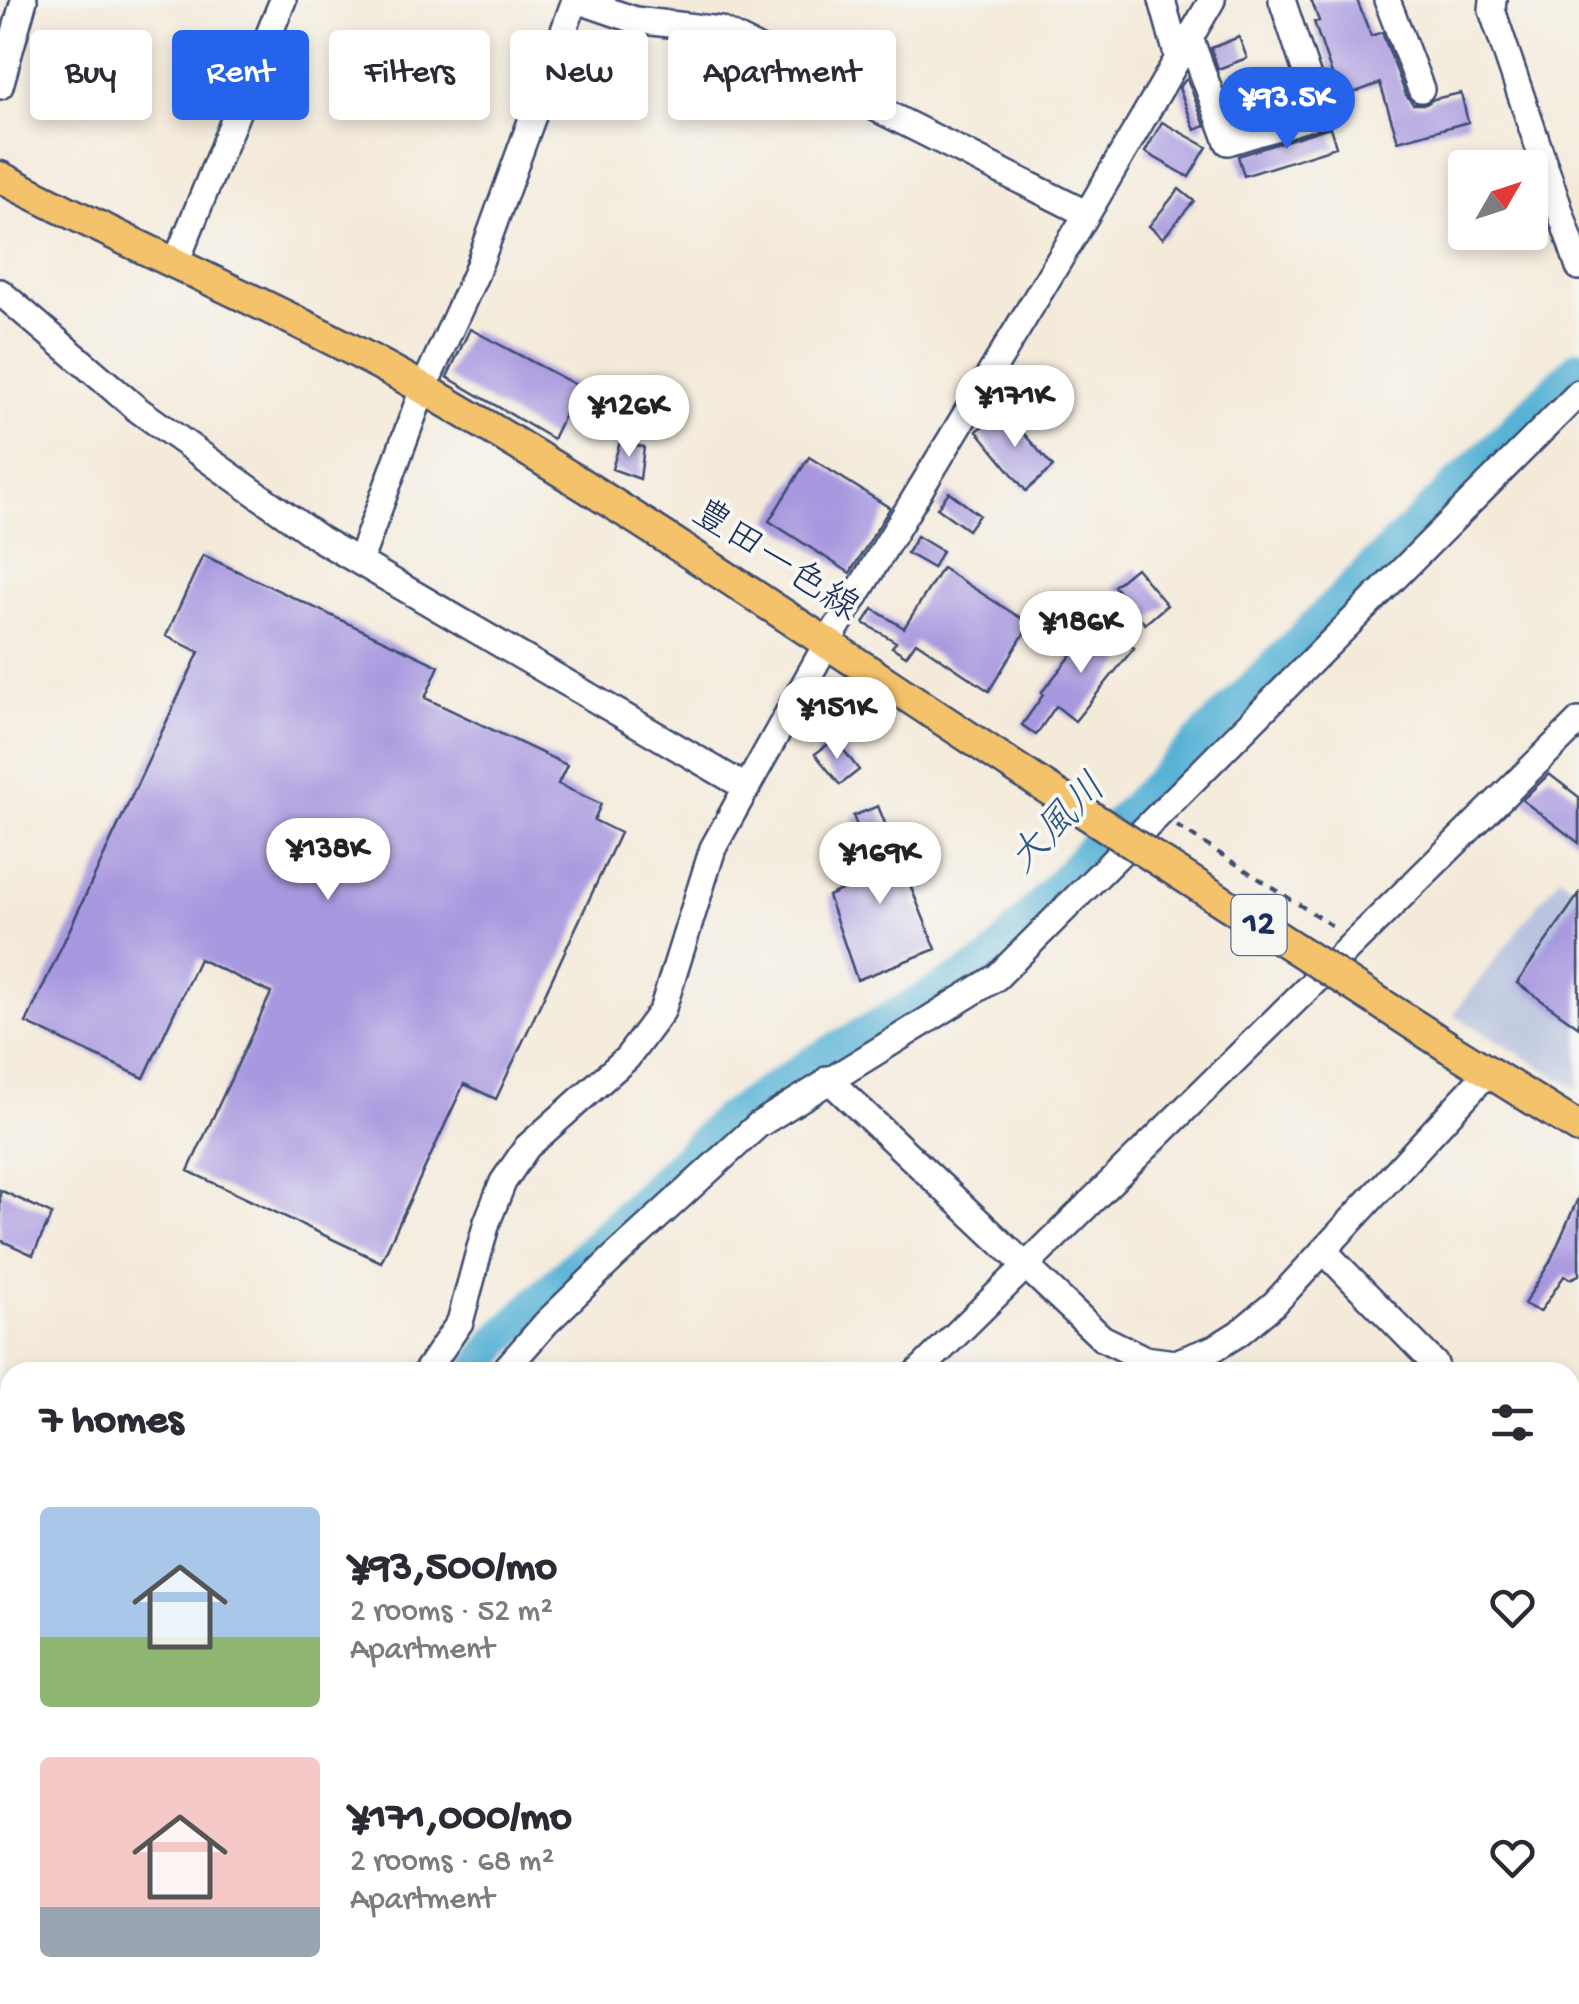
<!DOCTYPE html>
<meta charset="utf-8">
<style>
:root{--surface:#fff;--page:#f7f7f7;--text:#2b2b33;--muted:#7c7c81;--accent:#2563eb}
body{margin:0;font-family:"Gochi Hand","Klee One",sans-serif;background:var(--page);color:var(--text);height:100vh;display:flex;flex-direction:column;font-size:38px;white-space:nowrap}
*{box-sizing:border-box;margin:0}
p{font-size:32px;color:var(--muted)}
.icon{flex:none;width:55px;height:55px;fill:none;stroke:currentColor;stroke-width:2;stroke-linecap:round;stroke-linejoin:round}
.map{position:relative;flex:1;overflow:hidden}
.sheet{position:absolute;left:0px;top:1362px;width:1580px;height:642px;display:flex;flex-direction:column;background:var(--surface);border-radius:30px 30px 0 0;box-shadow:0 5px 15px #0003}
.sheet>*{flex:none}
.banner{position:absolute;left:30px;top:30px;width:1000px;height:90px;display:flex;gap:20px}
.needle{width:65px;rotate:51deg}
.controls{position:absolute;left:1448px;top:150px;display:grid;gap:20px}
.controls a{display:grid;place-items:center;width:100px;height:100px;border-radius:10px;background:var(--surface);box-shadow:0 5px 15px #0003;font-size:50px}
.price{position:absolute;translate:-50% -85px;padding:0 22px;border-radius:35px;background:#fff;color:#222;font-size:32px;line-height:65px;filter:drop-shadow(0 2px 5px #0008)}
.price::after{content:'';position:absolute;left:50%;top:60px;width:30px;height:22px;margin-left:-15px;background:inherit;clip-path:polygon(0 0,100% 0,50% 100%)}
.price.on{background:var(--accent);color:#fff}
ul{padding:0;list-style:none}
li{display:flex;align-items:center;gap:30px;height:250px;padding:0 40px}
li span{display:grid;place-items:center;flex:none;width:280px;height:200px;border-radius:10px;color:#555}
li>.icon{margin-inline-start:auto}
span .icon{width:120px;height:120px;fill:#fffc;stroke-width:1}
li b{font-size:42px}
h2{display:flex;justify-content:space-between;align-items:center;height:120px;padding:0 40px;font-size:42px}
.pill{padding:0 35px;border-radius:10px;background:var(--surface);box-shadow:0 5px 15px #0003;font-size:35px;line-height:90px}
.pill.on{background:var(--accent);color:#fff}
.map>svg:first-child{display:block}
</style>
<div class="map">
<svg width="1579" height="2004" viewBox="0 0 1579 2004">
<rect width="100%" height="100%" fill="#f6f6f2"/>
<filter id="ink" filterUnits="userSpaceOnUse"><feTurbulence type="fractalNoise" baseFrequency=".01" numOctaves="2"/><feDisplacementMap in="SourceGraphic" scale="20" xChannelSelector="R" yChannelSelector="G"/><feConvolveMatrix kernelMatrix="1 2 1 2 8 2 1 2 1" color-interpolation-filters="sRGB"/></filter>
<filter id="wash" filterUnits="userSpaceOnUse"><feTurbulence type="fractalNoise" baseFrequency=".0048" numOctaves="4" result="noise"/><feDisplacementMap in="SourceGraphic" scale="40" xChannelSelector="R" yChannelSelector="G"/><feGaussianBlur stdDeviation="2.25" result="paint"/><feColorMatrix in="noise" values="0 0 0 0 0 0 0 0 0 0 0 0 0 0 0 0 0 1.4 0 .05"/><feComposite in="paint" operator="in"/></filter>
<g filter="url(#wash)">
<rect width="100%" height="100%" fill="#f4eada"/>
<!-- industrial -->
<path fill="#bac4de" d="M1560,876L1579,891V1090L1453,1014Z"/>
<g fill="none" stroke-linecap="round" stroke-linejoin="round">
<!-- river -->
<path stroke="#59b2d6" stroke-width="35" d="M476,1372L498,1341L726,1120L811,1064L991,962L1087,855L1367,574L1579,367
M0,1755H10"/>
</g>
<g id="blocks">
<!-- building -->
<path fill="#a898df" d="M1311,0H1357L1371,36L1382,32L1406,95L1413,104H1426L1434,99L1461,93L1468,122L1398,141L1380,83L1340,98L1314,22L1319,21Z
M1239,37L1247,58L1218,69L1211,48Z
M193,45L234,59L221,97L195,88L200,76L184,70Z
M1187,78L1205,126L1195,130L1179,88Z
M1162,122L1207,147L1189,177L1145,152Z
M1330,127L1336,147L1244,176L1238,156Z
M1179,189L1194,201L1163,238L1149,226Z
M470,329L578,386L553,439L447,377Z
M1002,409L1053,467L1026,491L977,431Z
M620,442L644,447L640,479L612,469Z
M809,457L890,508L850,573L769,521Z
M949,492L979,515L968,530L937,508Z
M917,536L942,551L933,568L907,553Z
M203,555L439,666L425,698L567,765L558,784L601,804L594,820L620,833L496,1099L464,1084L381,1262L188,1171L271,993L199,959L144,1078L26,1023L199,652L166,636Z
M942,568L1030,624L989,691L916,642L906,656L892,647L896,642L864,623L873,609L904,628Z
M1136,568L1167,605L1145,624L1114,586Z
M1100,620L1134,648L1075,721L1056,706L1036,735L1022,725L1043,695L1041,693Z
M835,739L859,770L840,785L815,754Z
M1549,774L1579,797V843L1522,800Z
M878,806L936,949L857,980L828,896L877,874L853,816Z
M1579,894V1027L1517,983Z
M0,1190L52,1214L33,1255L0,1240Z
M1579,1196V1275L1570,1279L1564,1276L1540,1312L1524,1304L1550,1262Z"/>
</g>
</g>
<g filter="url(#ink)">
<use href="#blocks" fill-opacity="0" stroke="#3c4b71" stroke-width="2.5"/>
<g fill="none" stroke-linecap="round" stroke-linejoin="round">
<!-- minor casing -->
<g stroke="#3c4b71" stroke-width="30">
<path id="minor" d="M577,0L635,20L720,30L1087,214
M1162,0L1178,58
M1387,0L1421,89
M1493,0L1492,10L1579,267
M1190,38L1228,142L1320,114L1282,0
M0,86L24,0
M176,262L283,0
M0,292L137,409L320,539L747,788
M360,560L423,389L476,273L575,0
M828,1079L1102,1338L1145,1359L1175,1363L1215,1348L1239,1333L1275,1303L1488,1072
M1324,1251L1435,1364L1434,1372
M426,1372L460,1322L487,1222L503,1182L527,1147L627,1058L662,1011L713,848L826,645L1087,214L1212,0
M503,1372L546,1323L613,1258L758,1125L997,977L1579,393
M918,1372L1579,721
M1570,1682L1579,1675
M0,1713L10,1714
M1570,1775L1579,1796
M262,1995L268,2004
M716,1995L725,2004
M1377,1995L1385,2004
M86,2004L104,1995
M1035,2004L1044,1995"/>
</g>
<!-- major casing -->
<g stroke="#3c4b71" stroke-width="35">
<path id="major" d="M0,177C140,251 288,311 426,390C645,517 855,664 1068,802
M1450,1048L1579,1128"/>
</g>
<!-- path -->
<path stroke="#3c4b71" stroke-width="4" stroke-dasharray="8 8" stroke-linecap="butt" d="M1177,826L1337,929"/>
<!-- minor -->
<use href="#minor" stroke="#fff" stroke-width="25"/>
<!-- major -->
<use href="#major" stroke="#f4c26a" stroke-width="30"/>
<!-- major-bridge casing -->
<g stroke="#3c4b71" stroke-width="35" stroke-linecap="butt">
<path id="major-bridge" d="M1068,802L1450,1048"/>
</g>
<!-- major-bridge -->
<use href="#major-bridge" stroke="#f4c26a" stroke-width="30"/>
</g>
</g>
<g text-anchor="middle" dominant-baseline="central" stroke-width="8" stroke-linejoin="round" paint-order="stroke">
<!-- shield labels -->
<rect fill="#f6f6f2" stroke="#5d6b8a" stroke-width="2.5" x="1231.5" y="895" width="55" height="60" rx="8"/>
<g font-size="35" font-weight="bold" fill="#1b2f5e">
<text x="1259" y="925">12</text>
</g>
<!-- street labels -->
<g font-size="38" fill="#1b2f5e" stroke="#f6f6f2">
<text transform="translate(774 563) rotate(33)">豊田一色線</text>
</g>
<!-- water labels -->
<g font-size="40" font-style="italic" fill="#2e5682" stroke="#f6f6f2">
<text transform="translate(1060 826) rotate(-46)">大風川</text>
</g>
</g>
</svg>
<div class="controls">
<a><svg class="needle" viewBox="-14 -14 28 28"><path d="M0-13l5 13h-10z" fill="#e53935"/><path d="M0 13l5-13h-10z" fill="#7c7c81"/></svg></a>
</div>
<b class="price on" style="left:1287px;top:152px">¥93.5K</b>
<b class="price" style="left:1015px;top:450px">¥171K</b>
<b class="price" style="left:629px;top:460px">¥126K</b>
<b class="price" style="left:1081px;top:676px">¥186K</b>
<b class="price" style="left:837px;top:762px">¥151K</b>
<b class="price" style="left:328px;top:903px">¥138K</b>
<b class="price" style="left:880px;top:907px">¥169K</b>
<div class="banner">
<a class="pill">Buy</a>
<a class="pill on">Rent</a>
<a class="pill">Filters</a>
<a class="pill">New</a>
<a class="pill">Apartment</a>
</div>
<section class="sheet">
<h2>7 homes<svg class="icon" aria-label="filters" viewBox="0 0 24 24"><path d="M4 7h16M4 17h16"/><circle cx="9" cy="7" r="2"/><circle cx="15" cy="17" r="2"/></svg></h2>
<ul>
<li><span style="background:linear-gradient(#a9c7e8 65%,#8fb573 0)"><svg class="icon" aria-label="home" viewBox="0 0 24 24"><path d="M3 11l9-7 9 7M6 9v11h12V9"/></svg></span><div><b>¥93,500/mo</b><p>2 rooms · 52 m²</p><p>Apartment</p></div><svg class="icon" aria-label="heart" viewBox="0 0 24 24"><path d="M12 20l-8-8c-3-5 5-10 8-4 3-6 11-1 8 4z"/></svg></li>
<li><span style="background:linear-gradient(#f6c9c9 75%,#9aa5b1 0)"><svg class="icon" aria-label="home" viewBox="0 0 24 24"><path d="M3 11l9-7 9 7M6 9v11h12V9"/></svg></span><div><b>¥171,000/mo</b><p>2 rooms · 68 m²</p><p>Apartment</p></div><svg class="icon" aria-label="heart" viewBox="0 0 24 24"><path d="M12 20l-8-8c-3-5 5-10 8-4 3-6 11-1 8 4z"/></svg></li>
</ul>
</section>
</div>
